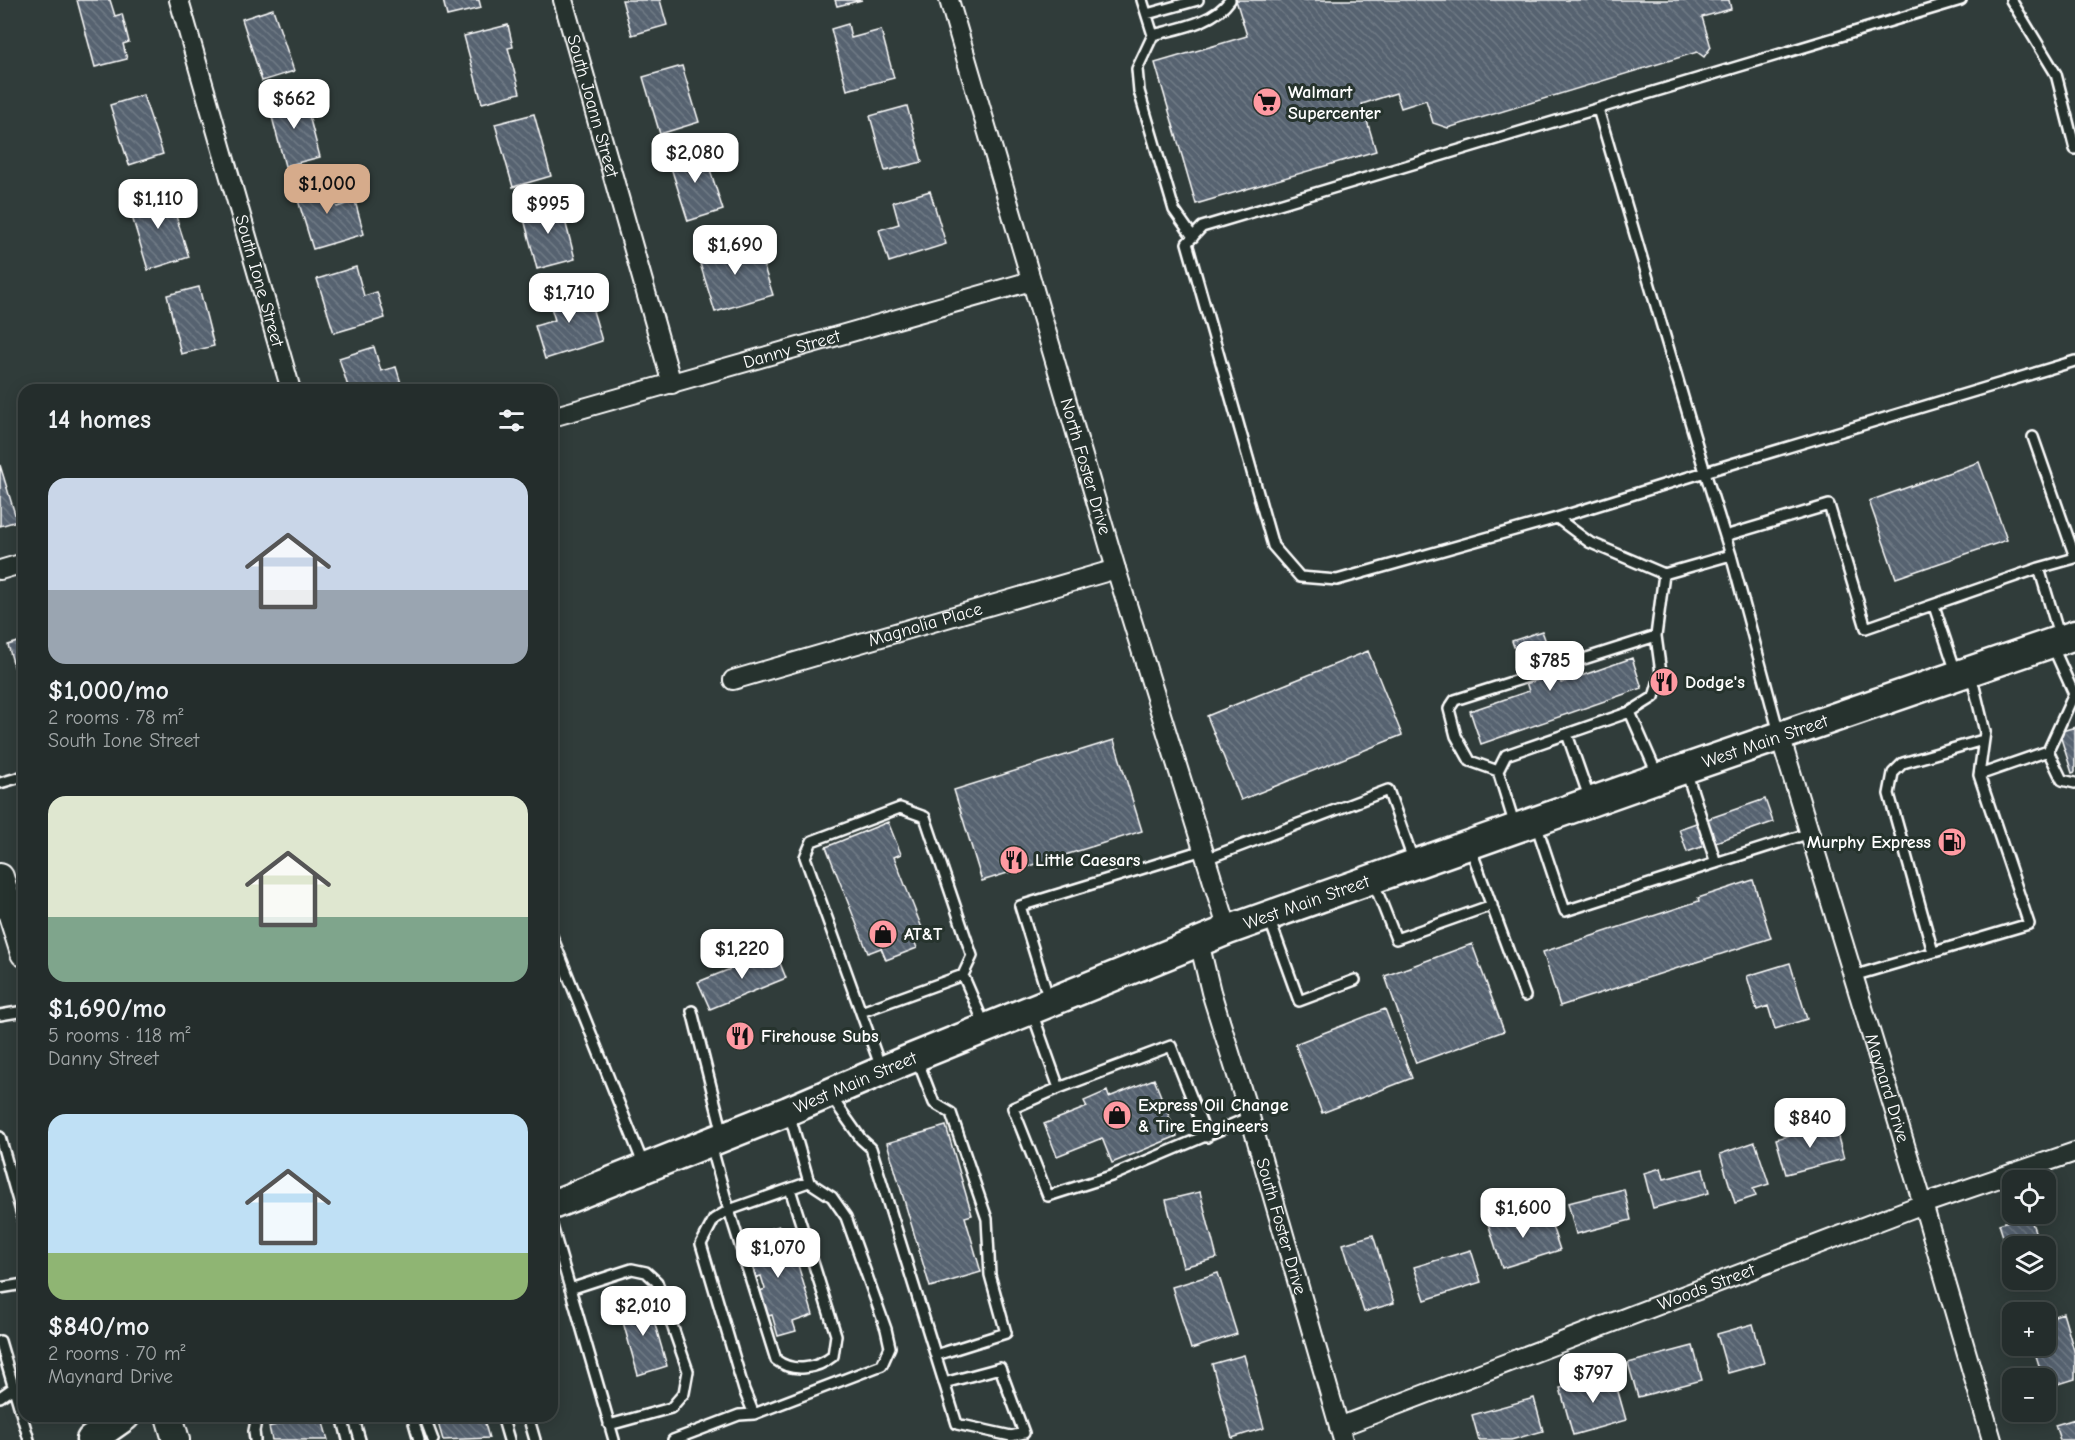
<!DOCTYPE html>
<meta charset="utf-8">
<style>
:root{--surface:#242d2c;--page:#2c3534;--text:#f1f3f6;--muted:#a3a8a9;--line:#414948;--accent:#d6ab8b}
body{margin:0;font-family:"Comic Neue",sans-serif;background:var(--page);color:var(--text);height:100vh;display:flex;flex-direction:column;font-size:22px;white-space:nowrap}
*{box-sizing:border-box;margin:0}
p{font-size:20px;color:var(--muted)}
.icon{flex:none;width:33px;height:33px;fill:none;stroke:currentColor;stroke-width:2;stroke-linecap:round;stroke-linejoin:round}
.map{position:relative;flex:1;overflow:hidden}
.details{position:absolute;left:18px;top:384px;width:540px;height:1038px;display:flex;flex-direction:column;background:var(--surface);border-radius:18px;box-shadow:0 3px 15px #0003,0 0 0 2px var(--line)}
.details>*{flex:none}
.buttons{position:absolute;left:2002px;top:1170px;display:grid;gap:12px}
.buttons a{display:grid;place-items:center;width:54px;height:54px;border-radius:12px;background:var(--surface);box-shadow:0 3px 15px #0003,0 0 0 2px var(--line);font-size:30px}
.price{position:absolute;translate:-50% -51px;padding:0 14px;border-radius:12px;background:#fff;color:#222;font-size:20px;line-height:39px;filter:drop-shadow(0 2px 3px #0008)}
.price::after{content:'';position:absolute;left:50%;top:36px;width:18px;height:14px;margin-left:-9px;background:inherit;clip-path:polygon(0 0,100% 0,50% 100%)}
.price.active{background:var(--accent);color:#111}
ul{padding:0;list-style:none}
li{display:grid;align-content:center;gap:12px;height:318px;padding:0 30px}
li span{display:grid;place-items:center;height:186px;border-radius:18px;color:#555}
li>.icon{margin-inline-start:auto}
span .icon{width:108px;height:108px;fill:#fffc;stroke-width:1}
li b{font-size:26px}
h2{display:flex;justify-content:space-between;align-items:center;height:72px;padding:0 30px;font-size:26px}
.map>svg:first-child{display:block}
</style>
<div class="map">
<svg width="2075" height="1440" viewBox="0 0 2075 1440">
<defs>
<pattern id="building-back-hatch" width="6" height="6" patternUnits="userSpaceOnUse" patternTransform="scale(1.5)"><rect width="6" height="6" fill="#576270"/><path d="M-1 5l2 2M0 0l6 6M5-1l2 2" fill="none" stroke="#707a85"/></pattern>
</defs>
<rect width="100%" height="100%" fill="#303c3a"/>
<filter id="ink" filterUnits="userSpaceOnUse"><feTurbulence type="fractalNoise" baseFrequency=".0167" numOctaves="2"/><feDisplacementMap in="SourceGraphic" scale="12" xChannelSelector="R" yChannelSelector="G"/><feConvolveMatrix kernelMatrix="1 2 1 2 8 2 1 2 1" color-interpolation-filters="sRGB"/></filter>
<g filter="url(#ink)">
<!-- building -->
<path fill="url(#building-back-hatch)" stroke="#fff" stroke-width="1.5" d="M77,0H110L115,16L122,14L129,42L123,44L127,59L95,67Z
M443,0H479L481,8L447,16Z
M622,0H660L667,25L632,35Z
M835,0H862L837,6Z
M1236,0H1729L1731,9L1702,17L1711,47L1704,57L1697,52L1448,128L1433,123L1426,100L1401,108L1396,93L1362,104L1376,151L1196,204L1155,63L1247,36Z
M273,9L294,71L262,81L242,19Z
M848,24L851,38L881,30L894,78L847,90L831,29Z
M508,25L513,47L508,48L520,93L482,103L464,36Z
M682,66L699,122L660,134L643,77Z
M303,93L320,157L285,166L268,102Z
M143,95L163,154L129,165L110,105Z
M907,106L922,162L885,171L870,116Z
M534,114L551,176L513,187L495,124Z
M703,148L723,210L688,221L668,158Z
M328,177L337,207L355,201L364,234L313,249L294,187Z
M168,191L189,257L148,270L128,203Z
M930,191L946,244L889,262L879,230L899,224L893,202Z
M560,201L575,259L537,269L522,211Z
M755,239L773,295L715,312L698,257Z
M356,267L364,296L377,292L385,318L334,333L317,279Z
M199,287L214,346L181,354L167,295Z
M586,287L602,341L545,359L535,326L555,320L548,298Z
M374,347L381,371L396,367L403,390H349L339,358Z
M1979,462L2007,540L1896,578L1869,501Z
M0,465L17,521L0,526Z
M1542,631L1561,683L1632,658L1642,688L1481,744L1470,711L1529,691L1512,641Z
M24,640V701L8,645Z
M1368,651L1402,735L1241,800L1207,716Z
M2075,727V772L2072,773L2059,732Z
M1114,740L1142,831L982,881L954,790Z
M1765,799L1773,822L1687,852L1679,829Z
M888,822L901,854L894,857L924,933L913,938L917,948L886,960L881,948L868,953L826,847Z
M1753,880L1771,938L1560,1006L1543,952L1699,901L1698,898Z
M1472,944L1504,1031L1416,1063L1385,976Z
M775,951L786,978L710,1009L698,982Z
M1790,963L1807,1019L1775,1029L1768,1006L1757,1010L1747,976Z
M1385,1009L1412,1078L1322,1113L1295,1044Z
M1154,1079L1177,1136L1112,1163L1102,1138L1057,1156L1044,1124L1087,1107L1084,1101L1107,1091L1109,1097Z
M1834,1123L1844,1159L1786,1174L1776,1139Z
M946,1126L972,1215L965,1217L981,1272L930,1287L887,1143Z
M1755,1142L1769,1184L1753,1189L1756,1196L1735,1203L1720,1154Z
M1661,1168L1664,1179L1703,1169L1709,1193L1653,1208L1644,1173Z
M1624,1189L1631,1220L1576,1234L1568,1203Z
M1200,1192L1217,1258L1183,1267L1166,1200Z
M1547,1211L1560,1250L1502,1268L1487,1220L1512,1213L1517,1228L1532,1223L1530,1217Z
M2029,1214L2040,1246H2013V1268L1999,1224Z
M779,1226L785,1246L792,1245L813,1315L793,1322L796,1331L778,1336L772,1315L768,1316L760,1291L765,1289L761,1276L754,1278L742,1238Z
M1373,1235L1394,1303L1364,1312L1343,1244Z
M1471,1250L1481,1282L1425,1300L1414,1267Z
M1218,1273L1237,1334L1191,1349L1172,1287Z
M648,1300L667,1366L638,1375L619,1308Z
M2063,1313L2075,1354V1379L2046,1388V1378H2043L2033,1346H2046V1319Z
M1753,1324L1764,1363L1728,1373L1717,1334Z
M1693,1346L1702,1380L1638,1397L1628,1363Z
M1244,1355L1264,1428L1232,1438L1212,1364Z
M1613,1374L1626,1420L1573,1435L1560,1388Z
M1534,1398L1543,1431L1511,1440H1479L1472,1415Z
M306,1416H321L328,1440H272L269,1427Z
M436,1416H483L489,1438L443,1440Z
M2075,1419V1440H2060L2055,1425Z"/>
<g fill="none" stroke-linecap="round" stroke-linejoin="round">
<!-- lane casing -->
<g stroke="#fff" stroke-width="14">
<path id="lane" d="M1142,0L1153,35L1137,69L1139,91L1174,210L1193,237
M2011,0L2056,74L2075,149
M1147,14L1198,0
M1153,35C1179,28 1214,23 1230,0
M2033,437L2075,557
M1557,518L1705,472L1598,109
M1725,536L1829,505L1866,628L2039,568L2075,558
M1731,555L1664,574L1589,542L1557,518L1337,580L1300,577L1273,546L1187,243L1202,227L1961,0
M2039,568L2060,638
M1934,606L1956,672
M1630,712L1658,776
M1779,733L1731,555L1705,472L2075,361
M1567,734L1590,800
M2048,751L2062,780L2075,783
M1498,771L1470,761L1456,736L1449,709L1455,700L1656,636
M1686,771L1716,863
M1979,775L2048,751L2074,694L2052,645
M0,783L24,776
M1536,824L1565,911L1810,833
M1515,826L1498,771L1506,755L1630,712L1654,697L1661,673L1656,636L1664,574
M1470,847L1525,996
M1206,859L1388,790L1414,862
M1373,881L1396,939L1492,905
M552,892V897
M1269,918L1299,1001L1355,980
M552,936L644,1166
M1933,952L1889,794L1893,773L1903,763L1983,740
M1853,976L2029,924L1979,775L1985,732L1971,674
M1049,1000L1020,906L1203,850
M692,1011L723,1134
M861,1012L963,975
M1032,1012L1059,1088L1013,1108L1048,1196L1111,1176L1250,1117
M0,1015L24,1011
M917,1059L934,1103L951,1113L987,1219L990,1275L1006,1333L936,1355
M881,1068L805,857L812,841L900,808L925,817L972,956L963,975L985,1026
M1059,1088L1171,1046L1207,1137
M830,1095L861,1139L871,1148L957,1424L1011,1436L1024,1433L1000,1368L944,1383
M0,1137L24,1222
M711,1145L729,1210L714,1219L701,1244L744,1390L754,1414L882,1365L890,1347L886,1329L846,1217L832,1197L809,1182L789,1113
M790,1189L836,1335L833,1356C817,1369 793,1373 776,1360L729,1210L809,1182
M552,1226L614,1440
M0,1288L24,1284
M570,1289L632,1269L646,1272L657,1282L688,1371L684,1393L671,1408L609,1425
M0,1341L29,1440
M0,1397L13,1388
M342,1416L348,1440
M353,1416L360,1440
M412,1416L419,1440
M424,1416L433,1440
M502,1416L509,1440
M528,1416L535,1440
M255,1440L254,1431L257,1416
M673,1440L739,1415L754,1414"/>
</g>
<!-- street casing -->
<g stroke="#fff" stroke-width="22">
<g id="street">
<path id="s1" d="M179,0L291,390"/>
<path id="s2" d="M563,0L672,384"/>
<path id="s3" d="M949,0L1116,569L1228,930"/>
<path id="s4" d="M552,417L1031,281"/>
<path d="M0,570L24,563"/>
<path id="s5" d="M733,680L1116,569"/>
<path id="s6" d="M1780,736L1923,1204L1992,1440"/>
<path id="s7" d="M1199,942L1211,992L1250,1117L1343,1440"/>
<path id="s8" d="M1339,1427L1923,1204L2075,1152"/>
</g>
</g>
<!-- secondary casing -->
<g stroke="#fff" stroke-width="30">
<path id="secondary" d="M0,877L24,953
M169,1416L176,1440"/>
</g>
<!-- primary casing -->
<g stroke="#fff" stroke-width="33">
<g id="primary">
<path id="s9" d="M552,1205L788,1111L900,1063L1228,930L1658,778L2075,635"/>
<path d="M91,1440L125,1416"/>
</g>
</g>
<!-- lane -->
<use href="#lane" stroke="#26332d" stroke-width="9"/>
<!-- street -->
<use href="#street" stroke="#26332d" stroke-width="18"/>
<!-- secondary -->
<use href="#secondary" stroke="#26332d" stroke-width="26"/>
<!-- primary -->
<use href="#primary" stroke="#26332d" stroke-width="28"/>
</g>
</g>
<!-- icons -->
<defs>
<g id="supermarket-disc" transform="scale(1.5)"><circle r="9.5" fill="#ff9aa2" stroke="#26332d"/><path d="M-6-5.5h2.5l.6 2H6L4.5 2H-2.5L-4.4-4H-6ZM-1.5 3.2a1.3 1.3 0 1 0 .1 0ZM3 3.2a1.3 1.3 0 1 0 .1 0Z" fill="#111"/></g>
<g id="restaurant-disc" transform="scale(1.5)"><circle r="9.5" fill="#ff9aa2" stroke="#26332d"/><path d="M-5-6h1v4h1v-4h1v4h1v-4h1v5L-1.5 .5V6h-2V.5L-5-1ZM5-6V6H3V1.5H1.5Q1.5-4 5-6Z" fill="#111"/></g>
<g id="fuel-disc" transform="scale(1.5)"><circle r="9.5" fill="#ff9aa2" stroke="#26332d"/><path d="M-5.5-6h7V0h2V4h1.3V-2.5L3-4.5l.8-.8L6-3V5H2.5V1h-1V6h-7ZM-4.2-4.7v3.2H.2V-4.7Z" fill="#111"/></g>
<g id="shop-disc" transform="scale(1.5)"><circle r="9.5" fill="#ff9aa2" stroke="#26332d"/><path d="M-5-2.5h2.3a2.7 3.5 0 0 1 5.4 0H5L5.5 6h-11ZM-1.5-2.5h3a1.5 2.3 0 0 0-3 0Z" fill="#111"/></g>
</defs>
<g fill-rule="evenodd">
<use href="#supermarket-disc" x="1267" y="102"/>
<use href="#restaurant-disc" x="1664" y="682"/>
<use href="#fuel-disc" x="1952" y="842"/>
<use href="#restaurant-disc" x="1014" y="860"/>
<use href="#shop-disc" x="883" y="934"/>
<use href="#restaurant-disc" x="740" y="1036"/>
<use href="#shop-disc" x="1117" y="1115"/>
</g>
<g text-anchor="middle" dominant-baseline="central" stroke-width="6" stroke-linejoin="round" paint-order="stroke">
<!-- poi labels -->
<g font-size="18" font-weight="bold" fill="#fff" stroke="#26332d" text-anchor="start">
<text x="1288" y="92">Walmart<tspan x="1288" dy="21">Supercenter</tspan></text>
<text x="1685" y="682">Dodge's</text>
<text x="1931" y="842" text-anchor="end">Murphy Express</text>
<text x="1035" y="860">Little Caesars</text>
<text x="904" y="934">AT&amp;T</text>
<text x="761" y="1036">Firehouse Subs</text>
<text x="1138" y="1105">Express Oil Change<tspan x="1138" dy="21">&amp; Tire Engineers</tspan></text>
</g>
<!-- street labels -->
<g font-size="18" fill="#fff" stroke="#26332d">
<text stroke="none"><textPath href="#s2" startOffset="110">South Joann Street</textPath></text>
<text stroke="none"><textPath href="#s1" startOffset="292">South Ione Street</textPath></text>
<text stroke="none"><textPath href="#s4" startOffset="249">Danny Street</textPath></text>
<text stroke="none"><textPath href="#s3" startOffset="486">North Foster Drive</textPath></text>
<text stroke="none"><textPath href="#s5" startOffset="200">Magnolia Place</textPath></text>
<text stroke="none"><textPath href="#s9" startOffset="1299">West Main Street</textPath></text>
<text stroke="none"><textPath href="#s9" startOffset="813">West Main Street</textPath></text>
<text stroke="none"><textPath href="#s9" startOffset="327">West Main Street</textPath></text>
<text stroke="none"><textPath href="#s6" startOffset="368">Maynard Drive</textPath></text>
<text stroke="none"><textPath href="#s7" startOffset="296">South Foster Drive</textPath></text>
<text stroke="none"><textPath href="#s8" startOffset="393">Woods Street</textPath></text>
</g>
</g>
</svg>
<div class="buttons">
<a><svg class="icon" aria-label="locate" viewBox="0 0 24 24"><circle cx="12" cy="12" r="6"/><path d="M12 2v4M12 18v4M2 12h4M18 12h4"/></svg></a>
<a><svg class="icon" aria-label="layers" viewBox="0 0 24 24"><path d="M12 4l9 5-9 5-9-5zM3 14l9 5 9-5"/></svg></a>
<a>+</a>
<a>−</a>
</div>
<b class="price" style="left:294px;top:130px">$662</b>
<b class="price" style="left:695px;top:184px">$2,080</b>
<b class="price active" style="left:327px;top:215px">$1,000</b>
<b class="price" style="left:158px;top:230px">$1,110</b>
<b class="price" style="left:548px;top:235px">$995</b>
<b class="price" style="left:735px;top:276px">$1,690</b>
<b class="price" style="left:569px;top:324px">$1,710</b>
<b class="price" style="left:1550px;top:692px">$785</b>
<b class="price" style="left:742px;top:980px">$1,220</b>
<b class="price" style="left:1810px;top:1149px">$840</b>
<b class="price" style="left:1523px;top:1239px">$1,600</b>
<b class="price" style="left:778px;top:1279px">$1,070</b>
<b class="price" style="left:643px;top:1337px">$2,010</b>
<b class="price" style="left:1593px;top:1404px">$797</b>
<section class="details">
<h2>14 homes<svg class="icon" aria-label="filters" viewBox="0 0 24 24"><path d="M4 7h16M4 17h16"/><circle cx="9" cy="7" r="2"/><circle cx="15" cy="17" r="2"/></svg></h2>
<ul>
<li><span style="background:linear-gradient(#c9d6e8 60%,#9aa5b1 0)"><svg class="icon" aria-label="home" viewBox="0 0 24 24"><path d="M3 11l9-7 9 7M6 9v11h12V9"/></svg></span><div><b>$1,000/mo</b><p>2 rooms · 78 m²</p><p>South Ione Street</p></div></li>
<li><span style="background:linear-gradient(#dfe7d0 65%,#7fa58c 0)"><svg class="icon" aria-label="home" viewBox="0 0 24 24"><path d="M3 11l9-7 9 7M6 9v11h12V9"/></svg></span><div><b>$1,690/mo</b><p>5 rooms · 118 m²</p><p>Danny Street</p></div></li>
<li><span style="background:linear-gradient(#bfe0f5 75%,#8fb573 0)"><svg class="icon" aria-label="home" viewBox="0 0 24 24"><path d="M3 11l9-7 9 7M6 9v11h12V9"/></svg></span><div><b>$840/mo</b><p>2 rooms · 70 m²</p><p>Maynard Drive</p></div></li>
</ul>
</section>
</div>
